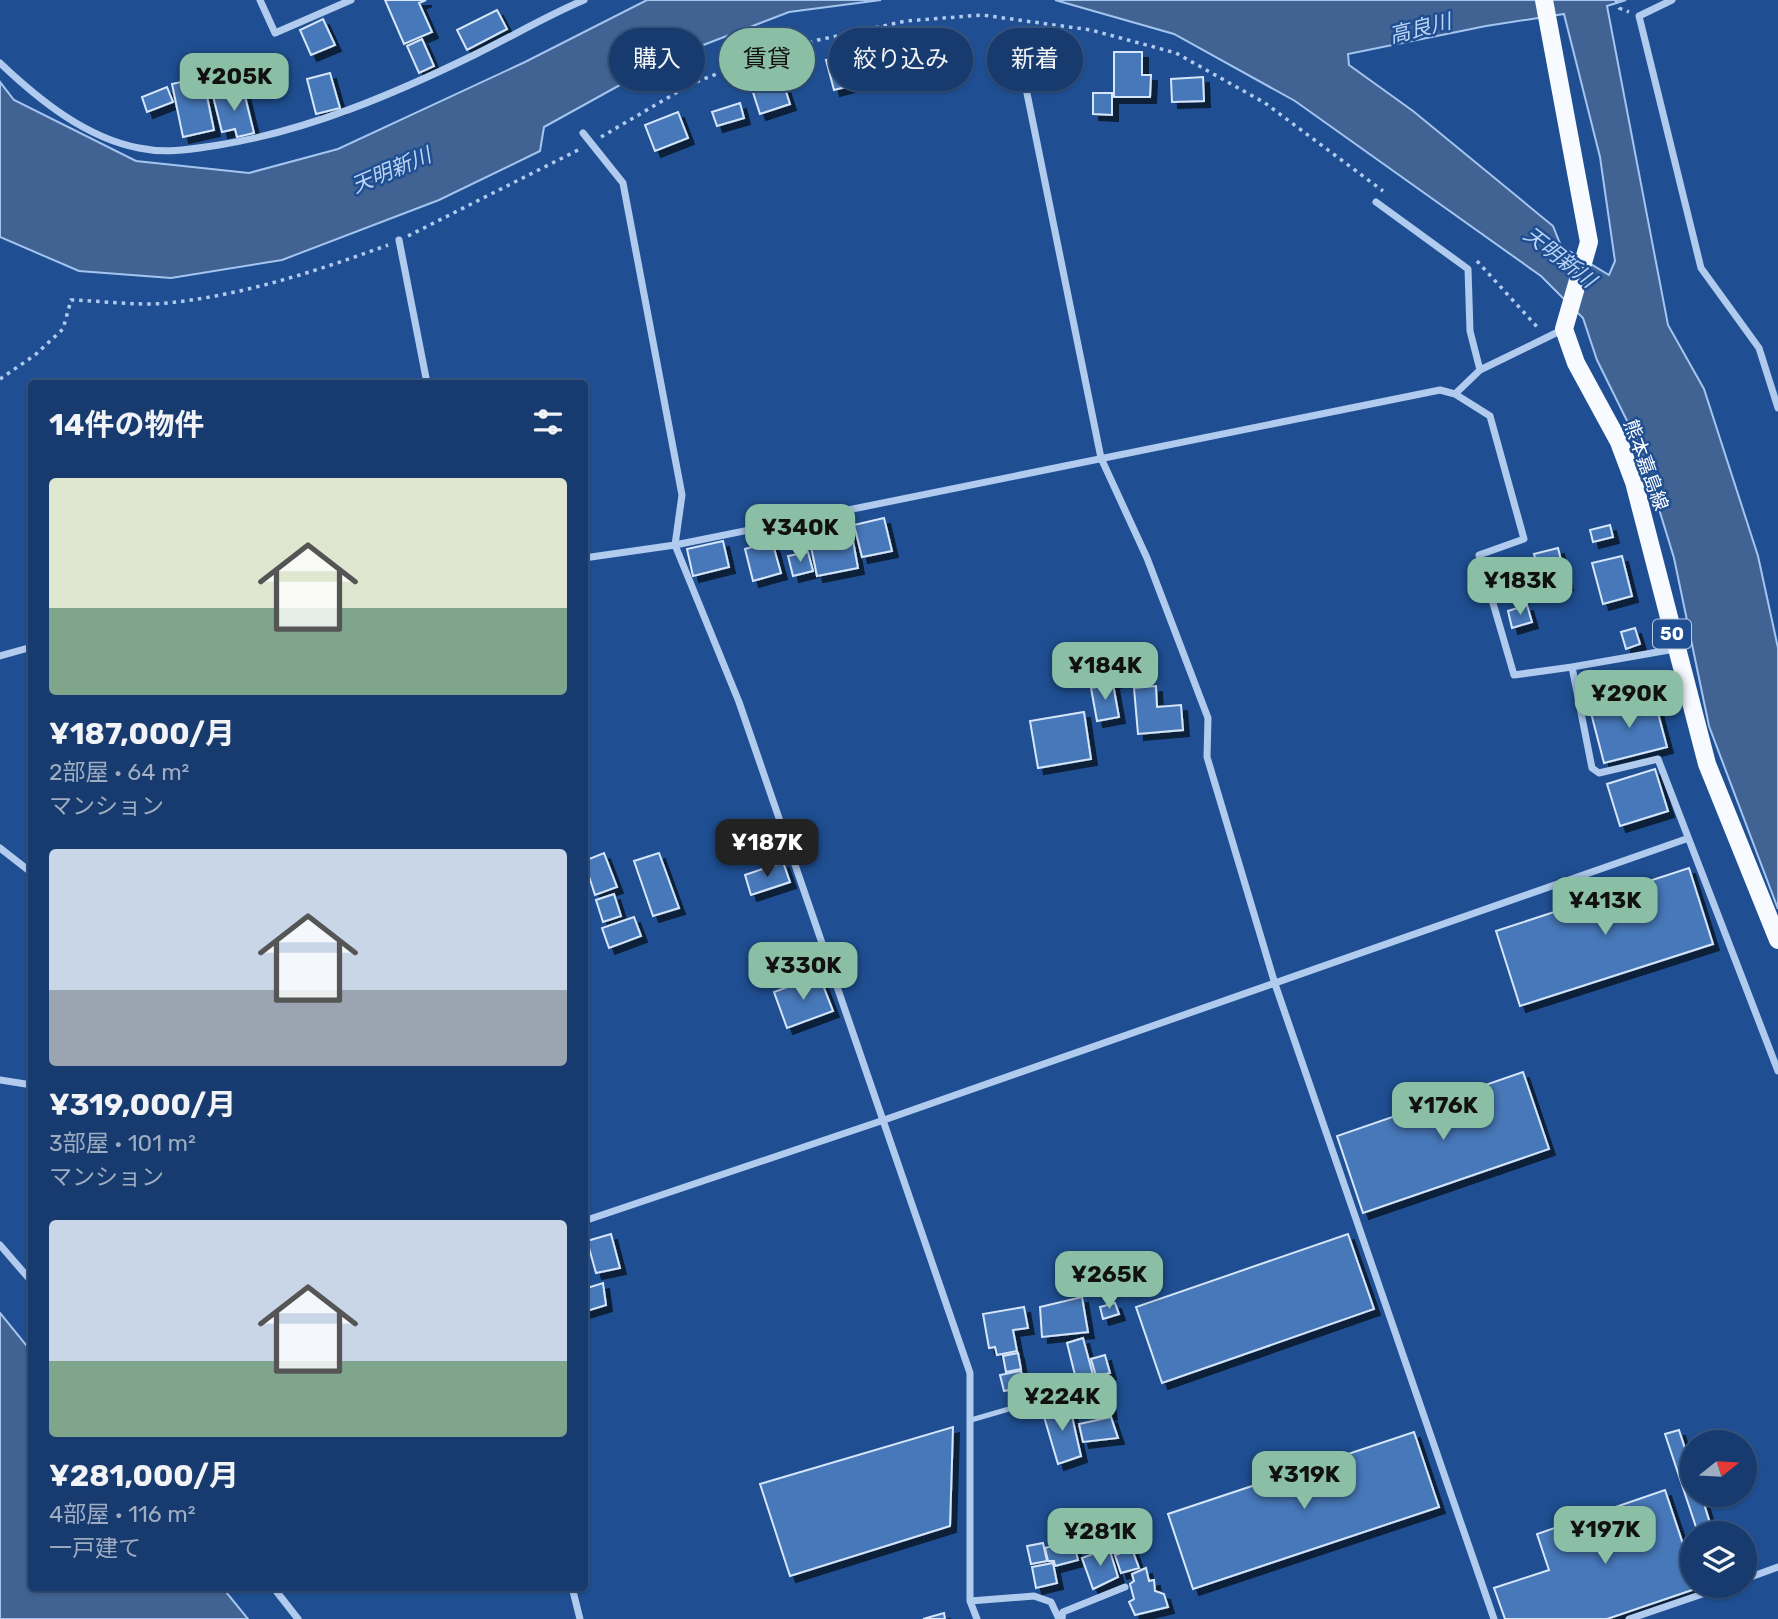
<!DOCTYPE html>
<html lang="ja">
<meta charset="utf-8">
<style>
:root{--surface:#173b6e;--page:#244676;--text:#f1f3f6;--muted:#9eadc2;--line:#365581;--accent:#8abfa5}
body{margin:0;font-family:Rubik,"Noto Sans JP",sans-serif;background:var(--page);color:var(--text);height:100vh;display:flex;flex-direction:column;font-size:26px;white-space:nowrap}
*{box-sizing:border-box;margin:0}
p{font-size:23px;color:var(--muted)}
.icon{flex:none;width:38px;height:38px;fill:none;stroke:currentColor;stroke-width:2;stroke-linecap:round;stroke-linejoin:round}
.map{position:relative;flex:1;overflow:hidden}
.details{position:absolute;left:28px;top:380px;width:560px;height:1211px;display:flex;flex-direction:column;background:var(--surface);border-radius:7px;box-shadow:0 2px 5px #0004,0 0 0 2px var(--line)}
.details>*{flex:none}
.top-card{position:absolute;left:609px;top:28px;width:665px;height:63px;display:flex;gap:14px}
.needle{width:46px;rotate:72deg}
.buttons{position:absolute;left:1680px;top:1430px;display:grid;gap:14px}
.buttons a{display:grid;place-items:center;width:77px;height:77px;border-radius:50%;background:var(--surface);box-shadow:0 2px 5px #0004,0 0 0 2px var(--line);font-size:35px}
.price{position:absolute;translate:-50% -60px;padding:0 16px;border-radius:14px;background:var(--accent);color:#111;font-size:23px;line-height:46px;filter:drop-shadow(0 2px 4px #0008)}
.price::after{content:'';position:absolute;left:50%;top:42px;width:21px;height:16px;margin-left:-10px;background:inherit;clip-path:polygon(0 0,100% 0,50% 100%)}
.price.active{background:#222;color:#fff}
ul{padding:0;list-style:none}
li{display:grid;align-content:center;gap:14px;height:371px;padding:0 21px}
li span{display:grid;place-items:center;height:217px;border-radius:7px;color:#555}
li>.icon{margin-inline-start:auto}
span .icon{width:126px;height:126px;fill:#fffc;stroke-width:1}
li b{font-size:30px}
h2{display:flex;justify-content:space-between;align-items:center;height:84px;padding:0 21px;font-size:30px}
.pill{padding:0 24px;border-radius:32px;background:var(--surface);box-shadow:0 2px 5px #0004,0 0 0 2px var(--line);font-size:24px;line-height:63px}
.pill.active{background:var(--accent);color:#111}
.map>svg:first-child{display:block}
</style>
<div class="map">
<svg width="1778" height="1619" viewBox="0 0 1778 1619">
<defs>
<filter id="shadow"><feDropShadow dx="6" dy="6" stdDeviation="0" flood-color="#0009"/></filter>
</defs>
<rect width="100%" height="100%" fill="#1f4f92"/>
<!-- water -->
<path fill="#406393" stroke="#a4c5ef" stroke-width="2" fill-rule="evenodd" d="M647,0H881L789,12L667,59L544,127L540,151L439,200L282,260L171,278L79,271L0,237V82L14,100L136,161L249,173L338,149L525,62Z
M1055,0H1626L1607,6L1668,325L1704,389L1758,556L1778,648V909L1709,726L1674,558L1640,447L1597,360L1583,318L1541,276L1295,101L1174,34ZM1564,14L1600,157L1615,261L1609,275L1561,246L1553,226L1413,111L1349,65L1348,54L1486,26Z
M0,1313L31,1351L32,1587H222L248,1619H0Z"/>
<!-- building -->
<path fill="#4778b9" stroke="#d6e6fa" stroke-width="2" filter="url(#shadow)" d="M385,0H426L419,3L432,32L404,44Z
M497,10L507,29L467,50L457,30Z
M323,19L335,45L311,55L300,30Z
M422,39L434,66L419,73L407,46Z
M1114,52H1142V75H1151L1150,97H1114Z
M853,53L861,83L834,90L826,60Z
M777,64L790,104L760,114L747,74Z
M330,73L340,108L316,114L307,79Z
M203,77L214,130L183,137L172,84Z
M1203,77L1204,101L1172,102L1171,79Z
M167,87L173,102L147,112L142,97Z
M243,88L254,133L237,137L235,129L222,132L213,96Z
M1093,93H1112V115L1093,114Z
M740,103L744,118L717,126L712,112Z
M678,112L688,138L655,151L645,125Z
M884,518L892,551L862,557L854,525Z
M850,524L858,568L817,576L808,532Z
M1610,525L1613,537L1593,542L1590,530Z
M723,541L729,567L693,576L687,549Z
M772,541L781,573L753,581L745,549Z
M1558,548L1567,584L1543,589L1534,554Z
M808,552L813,571L793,576L788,556Z
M1622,556L1632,596L1603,604L1592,563Z
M1527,605L1532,622L1512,628L1508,611Z
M1635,628L1640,644L1626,649L1621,632Z
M1135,650L1142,674L1100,686L1093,662Z
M1113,684L1119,717L1097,721L1091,688Z
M1156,686L1157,707L1181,705L1183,730L1138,734L1134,688Z
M1654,698L1667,747L1604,763L1591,713Z
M1084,712L1091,759L1038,768L1030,721Z
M1655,769L1668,811L1620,826L1607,784Z
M604,853L617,887L595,895L584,861Z
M659,853L679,908L653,916L634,861Z
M783,862L790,882L751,895L745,875Z
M1689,868L1713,944L1520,1006L1496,931Z
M614,894L621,916L603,922L596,900Z
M634,917L641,936L609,948L602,928Z
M819,975L833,1011L787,1028L774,992Z
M1523,1072L1549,1149L1363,1213L1337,1136Z
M611,1234L620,1268L596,1273L587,1241Z
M1348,1234L1374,1309L1162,1383L1136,1307Z
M603,1283L606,1305L584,1312V1289Z
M1082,1297L1088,1332L1042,1337L1040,1307Z
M1115,1303L1119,1314L1103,1319L1100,1307Z
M1024,1307L1028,1328L1013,1330L1017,1351L997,1355L995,1347L989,1348L983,1314Z
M1083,1338L1093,1375L1076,1379L1067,1343Z
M1018,1353L1021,1369L1006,1372L1003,1356Z
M1105,1355L1110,1373L1096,1376L1091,1359Z
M1021,1371L1025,1387L1004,1391L1000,1375Z
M1106,1386L1111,1414L1091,1418L1086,1390Z
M1069,1403L1081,1456L1058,1464L1042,1410Z
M1111,1417L1118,1438L1083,1442L1079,1424Z
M953,1427L950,1526L790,1576L760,1484Z
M1679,1430L1692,1470V1494H1701L1713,1533H1698L1665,1434Z
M1414,1432L1439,1507L1193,1589L1168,1514Z
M1665,1490L1692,1571V1586L1698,1588L1607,1619H1505L1494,1588L1549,1570L1537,1534Z
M1118,1520L1121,1533L1102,1538L1099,1526Z
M1073,1541L1078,1560L1055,1566L1054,1561H1048L1045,1548Z
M1043,1543L1047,1561L1031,1564L1027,1546Z
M1109,1548L1118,1577L1093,1589L1082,1558Z
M1132,1549L1139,1568L1121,1573L1115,1555Z
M1053,1563L1057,1583L1036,1588L1032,1567Z
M1146,1568L1149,1581L1154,1580L1155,1591L1164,1594L1168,1607L1135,1615L1129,1602L1134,1599L1130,1584L1134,1581L1132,1574Z
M944,1613L945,1619H923Z"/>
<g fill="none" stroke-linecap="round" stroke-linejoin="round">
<!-- path -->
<path stroke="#b0cbee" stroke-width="3.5" stroke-dasharray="3.5 5" stroke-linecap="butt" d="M1616,0L1619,8L1629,12
M601,137L691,84L747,62L818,40L906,21L982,15L1091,30L1176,53L1265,103L1383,191
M408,236L582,148
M1477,261L1540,330
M0,379L35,355L63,329L71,300C103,301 137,306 168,303C244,295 317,271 388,245"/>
<!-- service -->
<path stroke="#b0cbee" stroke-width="5" d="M971,1420L1068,1392"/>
<!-- minor -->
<path stroke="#b0cbee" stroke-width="7" d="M260,0L275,33L351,0
M1672,0L1639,16L1701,268L1759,348L1778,408
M1018,49L1101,458L1147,558L1208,718L1207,757L1275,984L1494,1619
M0,63C39,100 86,138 139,148C167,154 192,149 219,145C307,131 394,94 474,55C511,37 546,16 584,0
M583,133L623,183L682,495L675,545L739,702L970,1373V1601L977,1619
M1376,202L1468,269L1470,331L1480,370
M399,240L427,383
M1455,394L1490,416L1524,539L1479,555L1514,675L1572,667L1592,768L1599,773L1658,759L1778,1071
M584,558L675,545L1440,390L1455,394L1480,370L1562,330
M0,656L32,647
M1572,667L1675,649
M0,848L32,873
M0,1080L32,1085
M584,1221L884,1120L1686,839
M0,1245L32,1282
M1745,1579L1778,1567
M273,1587L298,1619
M572,1587L580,1619
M970,1601L1034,1596L1051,1602L1059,1619
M1062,1619L1063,1612L1125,1587
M1629,1619L1726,1586"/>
<!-- primary -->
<path stroke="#f7faff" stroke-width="18" d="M1544,0L1589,242L1564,329L1576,363L1619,442L1634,482L1707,764L1778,940"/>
</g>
<g text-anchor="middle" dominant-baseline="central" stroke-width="5" stroke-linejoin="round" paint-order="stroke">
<!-- shield labels -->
<rect fill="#1f4f92" stroke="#bccade" stroke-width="2" x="1653" y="619.5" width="38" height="29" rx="5"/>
<g font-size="18" font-weight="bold" fill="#fff">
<text x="1672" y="634">50</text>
</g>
<!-- street labels -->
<g font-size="19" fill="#fff" stroke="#1f4f92">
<text transform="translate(1646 465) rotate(70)">熊本嘉島線</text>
</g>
<!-- water labels -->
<g font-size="21" font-style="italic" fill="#bcd5f5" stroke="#1f4f92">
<text transform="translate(1420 28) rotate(-14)">高良川</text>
<text transform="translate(391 170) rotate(-23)">天明新川</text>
<text transform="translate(1560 257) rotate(38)">天明新川</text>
</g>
</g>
</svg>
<div class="buttons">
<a><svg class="needle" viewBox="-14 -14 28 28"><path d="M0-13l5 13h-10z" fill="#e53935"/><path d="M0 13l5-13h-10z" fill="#9eadc2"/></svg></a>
<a><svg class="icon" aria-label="layers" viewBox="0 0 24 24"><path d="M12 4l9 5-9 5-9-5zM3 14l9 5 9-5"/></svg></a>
</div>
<b class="price" style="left:234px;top:113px">¥205K</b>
<b class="price" style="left:800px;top:564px">¥340K</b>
<b class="price" style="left:1520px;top:617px">¥183K</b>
<b class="price" style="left:1105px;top:702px">¥184K</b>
<b class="price" style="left:1629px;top:730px">¥290K</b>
<b class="price active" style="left:767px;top:879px">¥187K</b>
<b class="price" style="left:1605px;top:937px">¥413K</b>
<b class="price" style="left:803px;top:1002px">¥330K</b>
<b class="price" style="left:1443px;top:1142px">¥176K</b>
<b class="price" style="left:1109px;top:1311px">¥265K</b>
<b class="price" style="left:1062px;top:1433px">¥224K</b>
<b class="price" style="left:1304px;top:1511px">¥319K</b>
<b class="price" style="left:1605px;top:1566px">¥197K</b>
<b class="price" style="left:1100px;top:1568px">¥281K</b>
<div class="top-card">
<a class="pill">購入</a>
<a class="pill active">賃貸</a>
<a class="pill">絞り込み</a>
<a class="pill">新着</a>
</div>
<section class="details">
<h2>14件の物件<svg class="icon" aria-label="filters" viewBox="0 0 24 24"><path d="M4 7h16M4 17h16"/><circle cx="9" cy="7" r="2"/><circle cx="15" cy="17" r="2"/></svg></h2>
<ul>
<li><span style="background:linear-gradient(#dfe7d0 60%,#7fa58c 0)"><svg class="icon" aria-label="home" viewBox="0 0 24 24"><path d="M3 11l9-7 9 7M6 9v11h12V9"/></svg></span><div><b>¥187,000/月</b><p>2部屋 · 64 m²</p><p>マンション</p></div></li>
<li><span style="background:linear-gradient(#c9d6e8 65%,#9aa5b1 0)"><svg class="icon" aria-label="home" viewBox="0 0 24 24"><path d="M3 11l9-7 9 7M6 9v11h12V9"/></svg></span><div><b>¥319,000/月</b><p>3部屋 · 101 m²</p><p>マンション</p></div></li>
<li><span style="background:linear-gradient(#c9d6e8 65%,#7fa58c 0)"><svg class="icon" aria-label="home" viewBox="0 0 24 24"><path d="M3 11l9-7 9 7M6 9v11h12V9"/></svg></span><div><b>¥281,000/月</b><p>4部屋 · 116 m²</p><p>一戸建て</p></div></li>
</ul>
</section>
</div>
